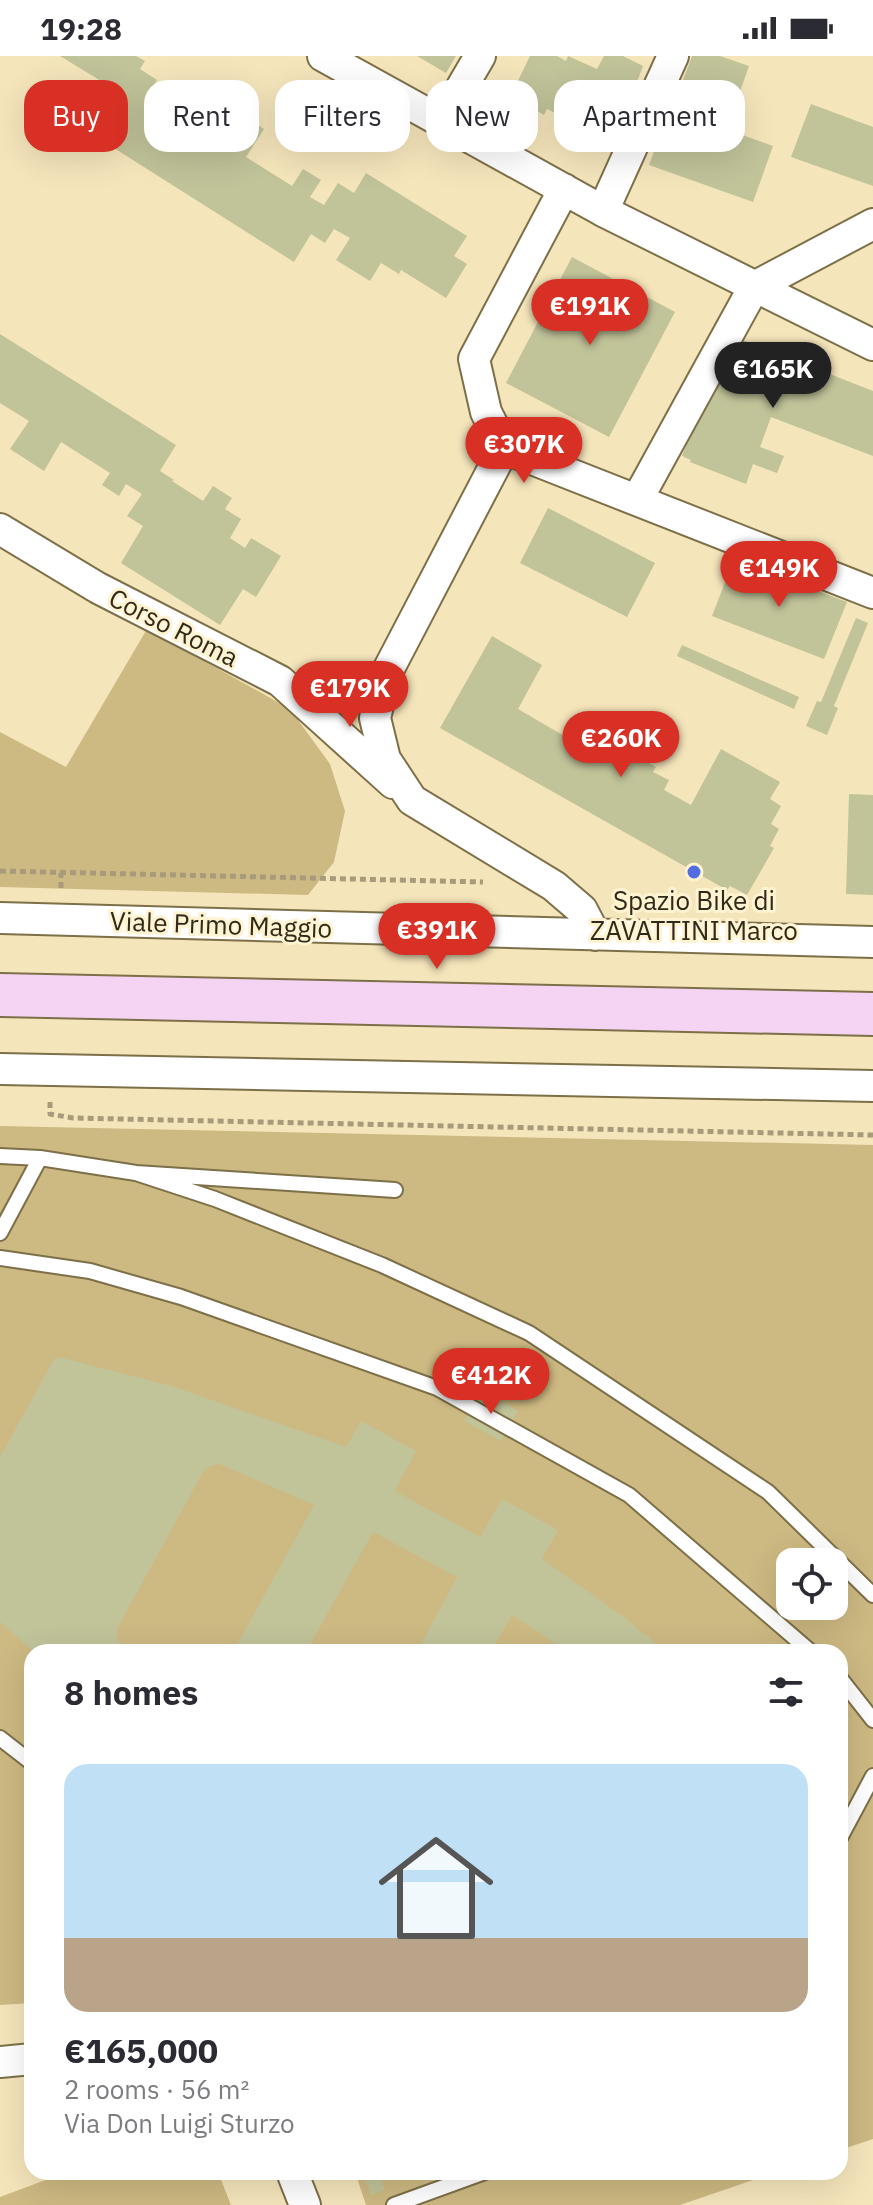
<!DOCTYPE html>
<meta charset="utf-8">
<style>
:root{--surface:#fff;--page:#f7f7f7;--text:#2b2b33;--muted:#7c7c81;--accent:#d93025}
body{margin:0;font-family:"IBM Plex Sans",sans-serif;background:var(--page);color:var(--text);height:100vh;display:flex;flex-direction:column;font-size:30px;white-space:nowrap}
*{box-sizing:border-box;margin:0}
p{font-size:26px;color:var(--muted)}
.icon{flex:none;width:44px;height:44px;fill:none;stroke:currentColor;stroke-width:2;stroke-linecap:round;stroke-linejoin:round}
.map{position:relative;flex:1;overflow:hidden}
.side{position:absolute;left:24px;top:1588px;width:824px;height:536px;display:flex;flex-direction:column;background:var(--surface);border-radius:24px;box-shadow:0 8px 32px #0002}
.side>*{flex:none}
.guide{position:absolute;left:24px;top:24px;width:826px;height:72px;display:flex;gap:16px}
.controls{position:absolute;left:776px;top:1492px;display:grid;gap:16px}
.controls a{display:grid;place-items:center;width:72px;height:72px;border-radius:16px;background:var(--surface);box-shadow:0 8px 32px #0002;font-size:40px}
.price{position:absolute;translate:-50% -68px;padding:0 18px;border-radius:28px;background:var(--accent);color:#fff;font-size:26px;line-height:52px;filter:drop-shadow(0 2px 4px #0008)}
.price::after{content:'';position:absolute;left:50%;top:48px;width:24px;height:18px;margin-left:-12px;background:inherit;clip-path:polygon(0 0,100% 0,50% 100%)}
.price.current{background:#222;color:#fff}
ul{padding:0;list-style:none}
li{display:grid;align-content:center;gap:16px;height:424px;padding:0 40px}
li span{display:grid;place-items:center;height:248px;border-radius:24px;color:#555}
li>.icon{margin-inline-start:auto}
span .icon{width:144px;height:144px;fill:#fffc;stroke-width:1}
li b{font-size:34px}
h2{display:flex;justify-content:space-between;align-items:center;height:96px;padding:0 40px;font-size:34px}
.tag{padding:0 28px;border-radius:24px;background:var(--surface);box-shadow:0 8px 32px #0002;font-size:28px;line-height:72px}
.tag.current{background:var(--accent);color:#fff}
.status{display:flex;justify-content:space-between;align-items:center;height:56px;padding:0 40px;background:var(--surface);direction:ltr}
.status svg{height:22px;fill:currentColor}
.map>svg:first-child{display:block}
</style>
<div class="status"><b>19:28</b><svg viewBox="0 0 49 12"><path d="M0 12V9h3v3zM5 12V6h3v6zM10 12V3h3v9zM15 12V0h3v12zM26 1h20v11H26zM47 4h2v5h-2z"/></svg></div>
<div class="map">
<svg width="873" height="2149" viewBox="0 0 873 2149">
<rect width="100%" height="100%" fill="#f5e5bb"/>
<!-- green -->
<path fill="#cdb982" fill-rule="evenodd" d="M147,573L290,653L330,708L345,755L334,806L308,839L0,831V676L66,711Z
M0,1070L873,1089V2083L840,2094V1596H32V1947L0,1949ZM790,1506H834V1550H790Z
M67,2116H218L231,2149H0V2141Z
M355,2116H776L680,2149H366Z"/>
<!-- building -->
<path fill="#c1c399" d="M60,0H136L145,5L140,13L157,24L148,39L210,78L227,50L264,73L246,101L292,130L303,113L321,124L310,141L324,149L338,127L354,137L366,117L467,180L454,200L467,208L446,242L401,214L399,218L381,207L370,225L336,204L350,182L334,173L325,187L311,178L294,206L95,80L112,52L97,42L106,28Z
M417,0H456L446,17Z
M530,0H557L566,5L568,0L597,13L604,0H623L643,10L634,34L630,32L621,52L624,54L610,84L578,68L575,73L569,70L572,65L547,53L544,59L530,51L532,47L512,37Z
M692,0H720L749,10L730,64L727,63L723,72L773,90L753,146L649,109L670,52L676,55L680,44L676,43Z
M811,48L873,71V130L791,101Z
M572,201L675,256L609,381L506,327Z
M0,278L176,389L160,415L174,424L172,425L203,445L213,430L232,442L225,453L241,463L230,482L245,492L251,482L281,500L256,541L243,533L220,569L121,507L143,470L127,460L142,438L126,428L119,440L102,429L110,417L61,386L44,415L10,393L29,365L0,347Z
M730,279L873,335V400L771,361L760,391L784,400L777,417L753,408L746,428L690,406L691,404L682,400Z
M548,452L655,507L627,561L520,507Z
M734,503L847,546L824,603L712,560Z
M856,562L868,567L834,650L838,652L827,679L806,670L817,645L821,646Z
M492,580L542,609L518,653L614,709L621,697L638,707L640,702L656,711L653,716L669,724L664,734L691,749L721,693L780,726L770,743L781,750L771,768L779,773L770,790L774,792L747,839L730,830L727,834L440,672Z
M682,589L799,641L794,653L677,600Z
M849,738L873,739V839L846,838Z
M59,1301L175,1331L346,1391L361,1365L416,1395L395,1435L480,1481L502,1443L558,1474L542,1503L624,1561L666,1596H568L512,1559L491,1596H417L457,1521L373,1476L306,1596H233L314,1449L219,1408L208,1411L203,1416L117,1573V1584L131,1596H34L0,1566V1401L54,1303Z
M483,1335L518,1355L501,1385L464,1365Z
M380,2119L385,2134L371,2139L365,2124Z"/>
<g fill="none" stroke-linecap="round" stroke-linejoin="round">
<!-- lane casing -->
<g stroke="#7d6f48" stroke-width="18">
<path id="lane" d="M0,1100L40,1102L136,1117L395,1134
M136,1117L215,1143L382,1209L529,1277L768,1436L873,1539
M0,1177L40,1102
M0,1202L90,1215L181,1241L437,1332L629,1439L811,1596
M840,1622L873,1664
M0,1682L32,1707
M840,1782L873,1720
M394,2149L485,2116"/>
</g>
<!-- street casing -->
<g stroke="#7d6f48" stroke-width="34">
<path id="street" d="M323,0L603,155L873,289
M442,65L480,0
M564,133L474,303L486,356L504,392L873,537
M603,155L673,0
M504,392L385,620L375,662L385,703L412,744L554,830L582,854L595,879
M637,444L754,231L873,168
M0,473L98,532L280,625L393,727
M0,862L873,886
M0,1013L873,1030
M0,2006L32,2003
M292,2116L305,2149"/>
</g>
<!-- secondary casing -->
<g stroke="#7d6f48" stroke-width="46">
<path id="secondary" d="M0,939L873,958"/>
</g>
<!-- path -->
<path stroke="#a79b7b" stroke-width="5" stroke-dasharray="6 4" stroke-linecap="butt" d="M0,815L483,826
M61,832V817
M50,1046V1058L73,1062L873,1079"/>
<!-- lane -->
<use href="#lane" stroke="#fff" stroke-width="14"/>
<!-- street -->
<use href="#street" stroke="#fff" stroke-width="30"/>
<!-- secondary -->
<use href="#secondary" stroke="#f4d4f2" stroke-width="42"/>
</g>
<!-- markers -->
<circle fill="#526de2" stroke="#fff3d1" stroke-width="3" cx="694" cy="816" r="8"/>
<g text-anchor="middle" dominant-baseline="central" stroke-width="6" stroke-linejoin="round" paint-order="stroke">
<!-- street labels -->
<g font-size="26" fill="#302a1a" stroke="#fff3d1">
<text transform="translate(174 571) rotate(27)">Corso Roma</text>
<text transform="translate(221 868) rotate(2)">Viale Primo Maggio</text>
</g>
<!-- poi labels -->
<g font-size="26" fill="#302a1a" stroke="#fff3d1">
<text x="694" y="844">Spazio Bike di<tspan x="694" dy="30">ZAVATTINI Marco</tspan></text>
</g>
</g>
</svg>
<div class="controls">
<a><svg class="icon" aria-label="locate" viewBox="0 0 24 24"><circle cx="12" cy="12" r="6"/><path d="M12 2v4M12 18v4M2 12h4M18 12h4"/></svg></a>
</div>
<b class="price" style="left:590px;top:291px">€191K</b>
<b class="price current" style="left:773px;top:354px">€165K</b>
<b class="price" style="left:524px;top:429px">€307K</b>
<b class="price" style="left:779px;top:553px">€149K</b>
<b class="price" style="left:350px;top:673px">€179K</b>
<b class="price" style="left:621px;top:723px">€260K</b>
<b class="price" style="left:437px;top:915px">€391K</b>
<b class="price" style="left:491px;top:1360px">€412K</b>
<div class="guide">
<a class="tag current">Buy</a>
<a class="tag">Rent</a>
<a class="tag">Filters</a>
<a class="tag">New</a>
<a class="tag">Apartment</a>
</div>
<section class="side">
<h2>8 homes<svg class="icon" aria-label="filters" viewBox="0 0 24 24"><path d="M4 7h16M4 17h16"/><circle cx="9" cy="7" r="2"/><circle cx="15" cy="17" r="2"/></svg></h2>
<ul>
<li><span style="background:linear-gradient(#bfe0f5 70%,#b9a48a 0)"><svg class="icon" aria-label="home" viewBox="0 0 24 24"><path d="M3 11l9-7 9 7M6 9v11h12V9"/></svg></span><div><b>€165,000</b><p>2 rooms · 56 m²</p><p>Via Don Luigi Sturzo</p></div></li>
</ul>
</section>
</div>
